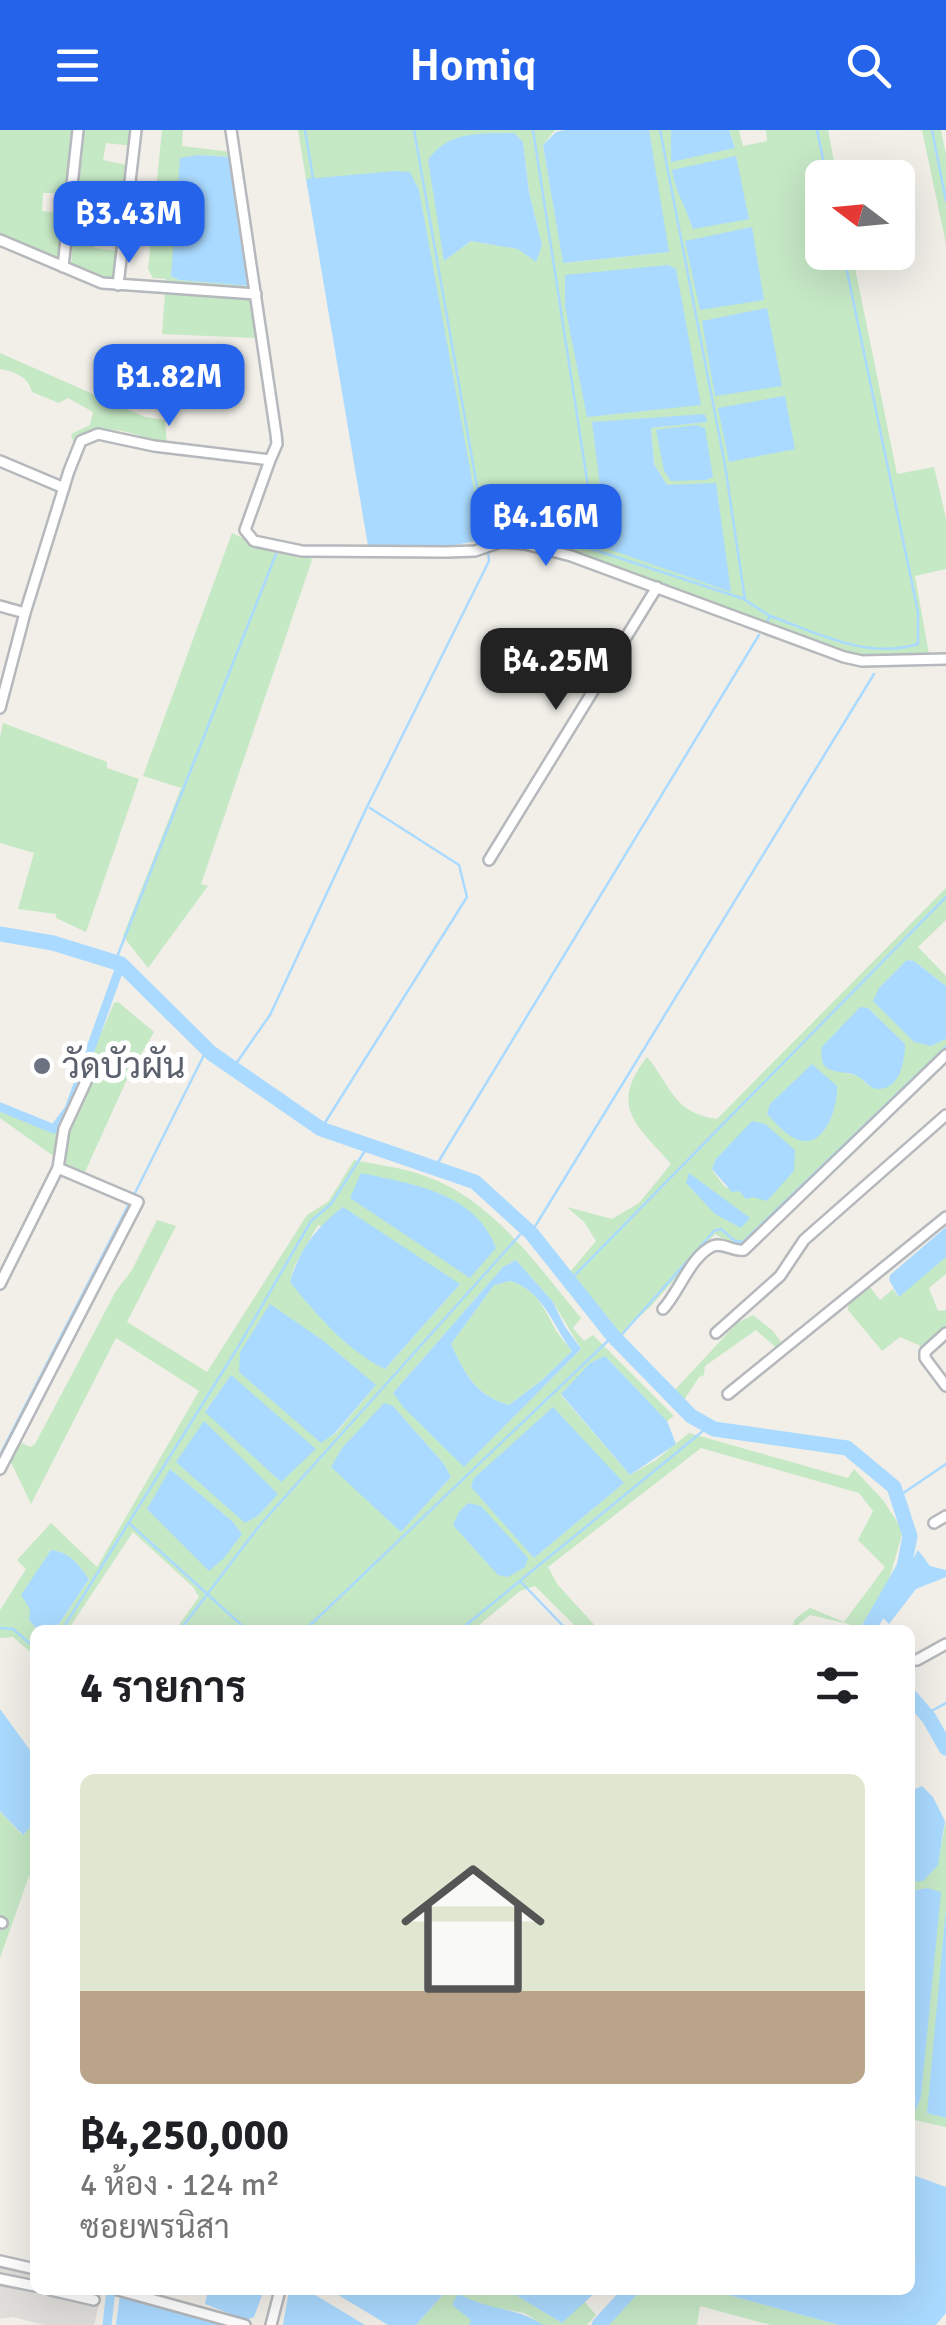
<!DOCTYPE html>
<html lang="th">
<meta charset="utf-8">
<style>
:root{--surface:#fff;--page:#f2f2f2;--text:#202124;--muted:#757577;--line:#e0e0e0;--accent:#2563eb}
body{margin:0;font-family:Signika,Sarabun,sans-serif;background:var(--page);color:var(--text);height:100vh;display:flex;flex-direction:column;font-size:38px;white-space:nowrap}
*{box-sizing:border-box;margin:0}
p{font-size:32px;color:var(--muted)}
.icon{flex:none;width:55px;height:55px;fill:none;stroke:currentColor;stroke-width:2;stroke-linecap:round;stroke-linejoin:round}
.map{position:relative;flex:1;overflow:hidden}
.side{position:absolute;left:30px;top:1495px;width:885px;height:670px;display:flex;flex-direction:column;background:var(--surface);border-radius:15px;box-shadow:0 10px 40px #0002}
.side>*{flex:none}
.needle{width:65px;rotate:286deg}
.tools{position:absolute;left:805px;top:30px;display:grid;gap:20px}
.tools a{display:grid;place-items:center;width:110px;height:110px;border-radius:15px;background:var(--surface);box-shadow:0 10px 40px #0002;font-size:50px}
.price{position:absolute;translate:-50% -85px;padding:0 22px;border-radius:20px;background:var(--accent);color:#fff;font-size:32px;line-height:65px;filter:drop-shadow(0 2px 5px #0008)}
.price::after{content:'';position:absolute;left:50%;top:60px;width:30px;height:22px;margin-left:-15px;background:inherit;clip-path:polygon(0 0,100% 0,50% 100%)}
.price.selected{background:#222;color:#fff}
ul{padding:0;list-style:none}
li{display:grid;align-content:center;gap:20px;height:530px;padding:0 50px}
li+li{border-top:2px solid var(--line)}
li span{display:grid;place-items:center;height:310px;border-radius:15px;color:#555}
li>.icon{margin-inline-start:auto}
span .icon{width:180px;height:180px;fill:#fffc;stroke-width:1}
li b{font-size:42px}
h2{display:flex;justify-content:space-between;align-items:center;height:120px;padding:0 50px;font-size:42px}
header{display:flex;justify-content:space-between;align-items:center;height:130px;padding:0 50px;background:var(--accent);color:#fff;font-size:45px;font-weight:600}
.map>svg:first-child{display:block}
</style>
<header><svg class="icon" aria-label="menu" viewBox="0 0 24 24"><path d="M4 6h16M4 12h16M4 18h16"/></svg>Homiq<svg class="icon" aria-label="search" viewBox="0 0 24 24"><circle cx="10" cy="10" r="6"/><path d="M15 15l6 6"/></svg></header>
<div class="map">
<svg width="946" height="2195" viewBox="0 0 946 2195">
<rect width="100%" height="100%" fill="#f1efe8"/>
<!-- industrial -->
<path fill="#e0deda" d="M0,2137L35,2145V2160L102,2161L94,2195H44L13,2187L0,2189Z"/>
<!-- green -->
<path fill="#c5e8c5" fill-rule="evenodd" d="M0,0H134L133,16L106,13L103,30L131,36L123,97L96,96L95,118L120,121L117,150H103L71,137L76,60L67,57L65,63H43L42,81L65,83L59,132L0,106Z
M162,0H183L182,16L231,22V27L199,25L171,146L179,150L251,156L259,208L162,204L166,149L153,148L148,139Z
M298,0H555L543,15L564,133L668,122L649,0H671V31L735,17L729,0H739L743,16L767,11L766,0H828L837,47L822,48V122L852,123L897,344L934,337L946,388V439L915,446L929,524L873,526L847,523L555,416L523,408L483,410L474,362L333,48L306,49ZM523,12L529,62L542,115L536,131L519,119L471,111L445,130ZM706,292L651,298L654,334L667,355L592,293Z
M922,0H941L946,25V114Z
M0,223L145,287L165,290L167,314C140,307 94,284 74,315L71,304L90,295L93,282L68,268L59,273L32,262C28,246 15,242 0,239Z
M232,403L272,422L309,425L312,430L201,754L208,756L148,838L123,806L181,658L143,646Z
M3,593L107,632V638L139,649L86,802L56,788V784L18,779L34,723L0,713V607Z
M946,758V790L918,817L946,846V856L914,831L907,830L931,916L946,909V923L745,1115L730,1113L715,1104L651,1176L618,1207L570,1142L596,1111L584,1092L567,1077L612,1089L639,1073L671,1034C637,995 608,977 647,927C672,957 673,983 717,989ZM868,878L905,914L867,954L858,946L846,943ZM765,994L794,1020L746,1068L739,1061L725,1057L712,1040L716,1029Z
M118,872L154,902L128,947L85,1042L66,1035L0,988V980L55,1002V994L63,992L114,873Z
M354,1030C376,1035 401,1037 422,1045C492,1068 536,1134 581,1188L573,1198L584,1211L593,1205L674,1286L667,1291L605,1226L561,1265L630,1345L656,1330L689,1303L848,1348L854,1339L883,1370L903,1401L888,1453L860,1500H851L849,1494L810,1485L791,1500L795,1489L810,1478L844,1492L885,1437L858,1410L873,1381L859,1363L701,1318L548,1437L557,1454L599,1500H579L535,1456L520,1461L473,1500H175L199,1467L193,1457L133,1402L68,1500H55L89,1449C78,1434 70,1422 50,1420L29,1490L38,1500H35V1526L13,1507L0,1508V1480L26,1439L17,1430L51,1393L97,1437L199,1261L116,1208L31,1374L10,1330L20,1312L30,1317L35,1314L116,1161L132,1140L157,1090L176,1096L127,1192L207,1242L307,1085L328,1072ZM318,1095L460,1154L385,1239C347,1214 319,1187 290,1152L294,1137ZM516,1130L553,1172L581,1219L464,1336L393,1263L503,1137ZM239,1242L376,1255L336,1303L321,1312ZM231,1246L315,1319L205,1281ZM393,1276L444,1334L451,1347L401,1402L332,1336L342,1318ZM203,1292L277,1364L259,1385ZM171,1340L232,1391L147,1379ZM624,1353L534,1428L513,1403Z
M946,1127V1144L929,1158L938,1181L946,1180V1198L923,1217L900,1207L882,1221L848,1180L849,1171L870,1157L880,1170L893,1159L898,1166Z
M510,1151C534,1158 542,1174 553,1195C557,1204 566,1213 572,1221L541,1251L509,1275C475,1265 465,1244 451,1214L494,1155Z
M753,1185L773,1201L785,1218L780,1221L756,1200L705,1236L704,1245L699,1247L682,1273L673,1262L737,1193Z
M0,1681L22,1705L35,1692V1745L29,1746L0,1828Z
M946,1690V1778L928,1983L946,1988V1997L910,1989V1979H917L927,1758L910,1761V1752C943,1748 940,1716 946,1690Z
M447,2160H507L562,2193L584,2171L596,2185L587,2195H543L525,2183L478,2175L469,2195H416Z
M639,2160H709L839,2195H771L700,2176L697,2195H607Z"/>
<!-- water -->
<path fill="#aadaff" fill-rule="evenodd" d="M565,0H649L669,122L563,133L543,15L556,2Z
M671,0H729L735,18L671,32Z
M514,3L523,12L529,62L542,115L536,132L518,119L471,111L444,131L428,30C449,0 480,4 514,3Z
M199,25L231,27L251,156L179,150L171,146L180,28Z
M736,26L749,89L693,99C686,77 676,64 672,40Z
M395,41L410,42L419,60L483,410L443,417L368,416L306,49Z
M752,97L764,170L700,180L685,111Z
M668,135L676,139L701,275L587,287L565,176V145Z
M767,178L782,256L715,266L702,191Z
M785,266L795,319L729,332L718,278Z
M705,284L707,292L651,298L654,334L667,355L716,353L731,462L608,419L592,292Z
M696,295L705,298L713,347L706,350L671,351L664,341L656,300Z
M907,830L914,831L946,856V909L931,916L914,912L873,871L879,858Z
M860,877L868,878L905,914C905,929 901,958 879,959C870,959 865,951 859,947C843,937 817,950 822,917Z
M812,934L837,956C838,979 823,1025 792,1007C783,1002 774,991 767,984L770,974Z
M752,991L765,994L795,1020L794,1041L767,1071L753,1067L746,1069L739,1061L732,1062L712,1039L716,1029Z
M361,1043C413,1054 476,1063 496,1118L470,1148L350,1068Z
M689,1043L750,1088L741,1098L715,1084L686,1053Z
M343,1077L460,1154L385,1239C346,1220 317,1185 290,1152C299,1120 317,1096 343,1077Z
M946,1097V1127L899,1167L889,1150L890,1145Z
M516,1130L553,1172L564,1195L581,1219L464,1337L404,1278L393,1263L503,1137ZM510,1151C543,1160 553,1196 572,1221L541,1251L509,1275C475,1265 465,1244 451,1214L494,1155Z
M270,1174L325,1212L376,1255L335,1303L321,1313L239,1242L240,1222Z
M605,1226L667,1291L676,1314L630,1345L561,1264L590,1233Z
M231,1245L316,1319L281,1352L205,1282Z
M384,1273L393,1276L444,1334L451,1347L401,1402L331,1337L342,1318Z
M553,1277L624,1353L534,1428L471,1357L474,1348Z
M204,1291L278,1364L259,1385L245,1393L176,1332Z
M170,1339L232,1391L242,1404L224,1428L209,1441L147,1379Z
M468,1373L481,1376L528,1428L525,1437L508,1447L498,1445L453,1395L459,1382Z
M51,1420C70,1422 78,1434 89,1449L55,1500H38L29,1490L30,1479L21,1465Z
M918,1420L930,1436L946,1440V1447L916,1459L889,1494L881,1486Z
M0,1579L35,1627V1692L23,1705L0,1681Z
M922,1656L933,1667L945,1691L938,1735L923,1751L910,1752V1661Z
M927,1758L941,1762L921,1967L916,1980L910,1979V1761Z
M946,1778V1988L927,1983Z
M910,2044L946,2057V2183L936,2195H839L709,2160H910Z
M208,2160H264L254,2187L246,2190L205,2174Z
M289,2160H307L365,2195H283Z
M330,2160H447L416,2195H388Z
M507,2160H598L562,2193Z
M458,2163C487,2181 515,2176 543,2195H469L471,2190L452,2175Z
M120,2164L225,2195H116Z"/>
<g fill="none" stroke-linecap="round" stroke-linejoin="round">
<!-- stream -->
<path stroke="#aadaff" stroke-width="2.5" d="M305,0L313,48
M414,0L487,413
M533,0L598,421
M660,0L725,335L745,470L770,486L767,492
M817,0L827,48
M932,0L946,71
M486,406L529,404L598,421L744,469
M770,486C818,503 867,530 918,514V482L843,122
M115,832L276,424
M233,938L270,885L367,677L489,431L488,421
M321,999L467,767L459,735L370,678
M434,1039L759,505
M134,1065L207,919
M531,1103L874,544
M569,1151L946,767
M617,1210L714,1101L721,1099L735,1111L743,1112L946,917
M0,1325L130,1072
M899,1366L946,1334
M130,1394L247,1500
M521,1452L567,1500
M0,1498L13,1499L35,1518
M62,1500L238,1217L311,1091L331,1074L368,1016
M180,1500L259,1396L526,1098
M305,1500L613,1206
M460,1500L709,1296
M926,1584L946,1573"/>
<!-- canal -->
<path stroke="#aadaff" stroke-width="9" d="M0,977L54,999L69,979L121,834
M107,2195L111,2160"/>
<!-- river -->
<path stroke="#aadaff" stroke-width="15" d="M0,804L53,813L121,834L211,923L321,999L475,1052L531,1103L613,1206L691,1286L714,1299L847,1318L894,1357L910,1406L904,1437L868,1500
M910,1566L929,1588L946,1618
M599,2195L631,2160"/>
<!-- minor casing -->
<g stroke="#b5b8bc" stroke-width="14">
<path id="minor" d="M0,110L102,153L256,164
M63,137L78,0
M118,155L136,0
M270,330L245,400L254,411L302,421L447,422L475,421L501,412L525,414L571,426L844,527L862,531L946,529
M0,331L64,358
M0,476L25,483
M0,578L25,483L69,341L81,311L98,304L154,316L270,330L277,314L276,304L231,0
M489,730L657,457
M0,1154L58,1038L64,999L89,945
M663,1179C678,1164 691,1125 713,1116C723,1112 733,1122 744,1120L946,925
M716,1203L780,1146L804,1110L946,985
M946,1203L925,1222V1228L946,1256
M728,1264L946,1087
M0,1339L138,1072L58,1038
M934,1393L946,1386
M910,1530H917L946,1514
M0,1792L2,1793
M0,2131L35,2139
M0,2149L35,2156
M51,2160L94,2170
M118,2160L245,2195
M271,2195L280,2160"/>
</g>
<!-- minor -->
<use href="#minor" stroke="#fff" stroke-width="9"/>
</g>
<!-- markers -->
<circle fill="#6b7280" stroke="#fff" stroke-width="4" cx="42" cy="936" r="10"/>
<g text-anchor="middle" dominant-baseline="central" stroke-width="10" stroke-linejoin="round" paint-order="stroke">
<!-- worship labels -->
<g font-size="35" fill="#5b616d" stroke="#fff" text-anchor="start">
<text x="62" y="936">วัดบัวผัน</text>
</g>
</g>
</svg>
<div class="tools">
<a><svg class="needle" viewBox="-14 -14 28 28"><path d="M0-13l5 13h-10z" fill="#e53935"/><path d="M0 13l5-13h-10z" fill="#757577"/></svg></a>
</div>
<b class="price" style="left:129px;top:136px">฿3.43M</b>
<b class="price" style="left:169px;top:299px">฿1.82M</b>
<b class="price" style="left:546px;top:439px">฿4.16M</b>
<b class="price selected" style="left:556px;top:583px">฿4.25M</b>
<section class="side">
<h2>4 รายการ<svg class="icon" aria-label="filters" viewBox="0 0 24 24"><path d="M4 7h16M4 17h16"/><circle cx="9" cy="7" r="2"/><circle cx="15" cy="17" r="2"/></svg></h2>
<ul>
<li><span style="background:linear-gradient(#dfe7d0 70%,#b9a48a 0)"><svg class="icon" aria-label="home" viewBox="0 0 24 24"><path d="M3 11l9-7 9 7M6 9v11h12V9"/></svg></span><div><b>฿4,250,000</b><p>4 ห้อง · 124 m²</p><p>ซอยพรนิสา</p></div></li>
</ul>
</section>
</div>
